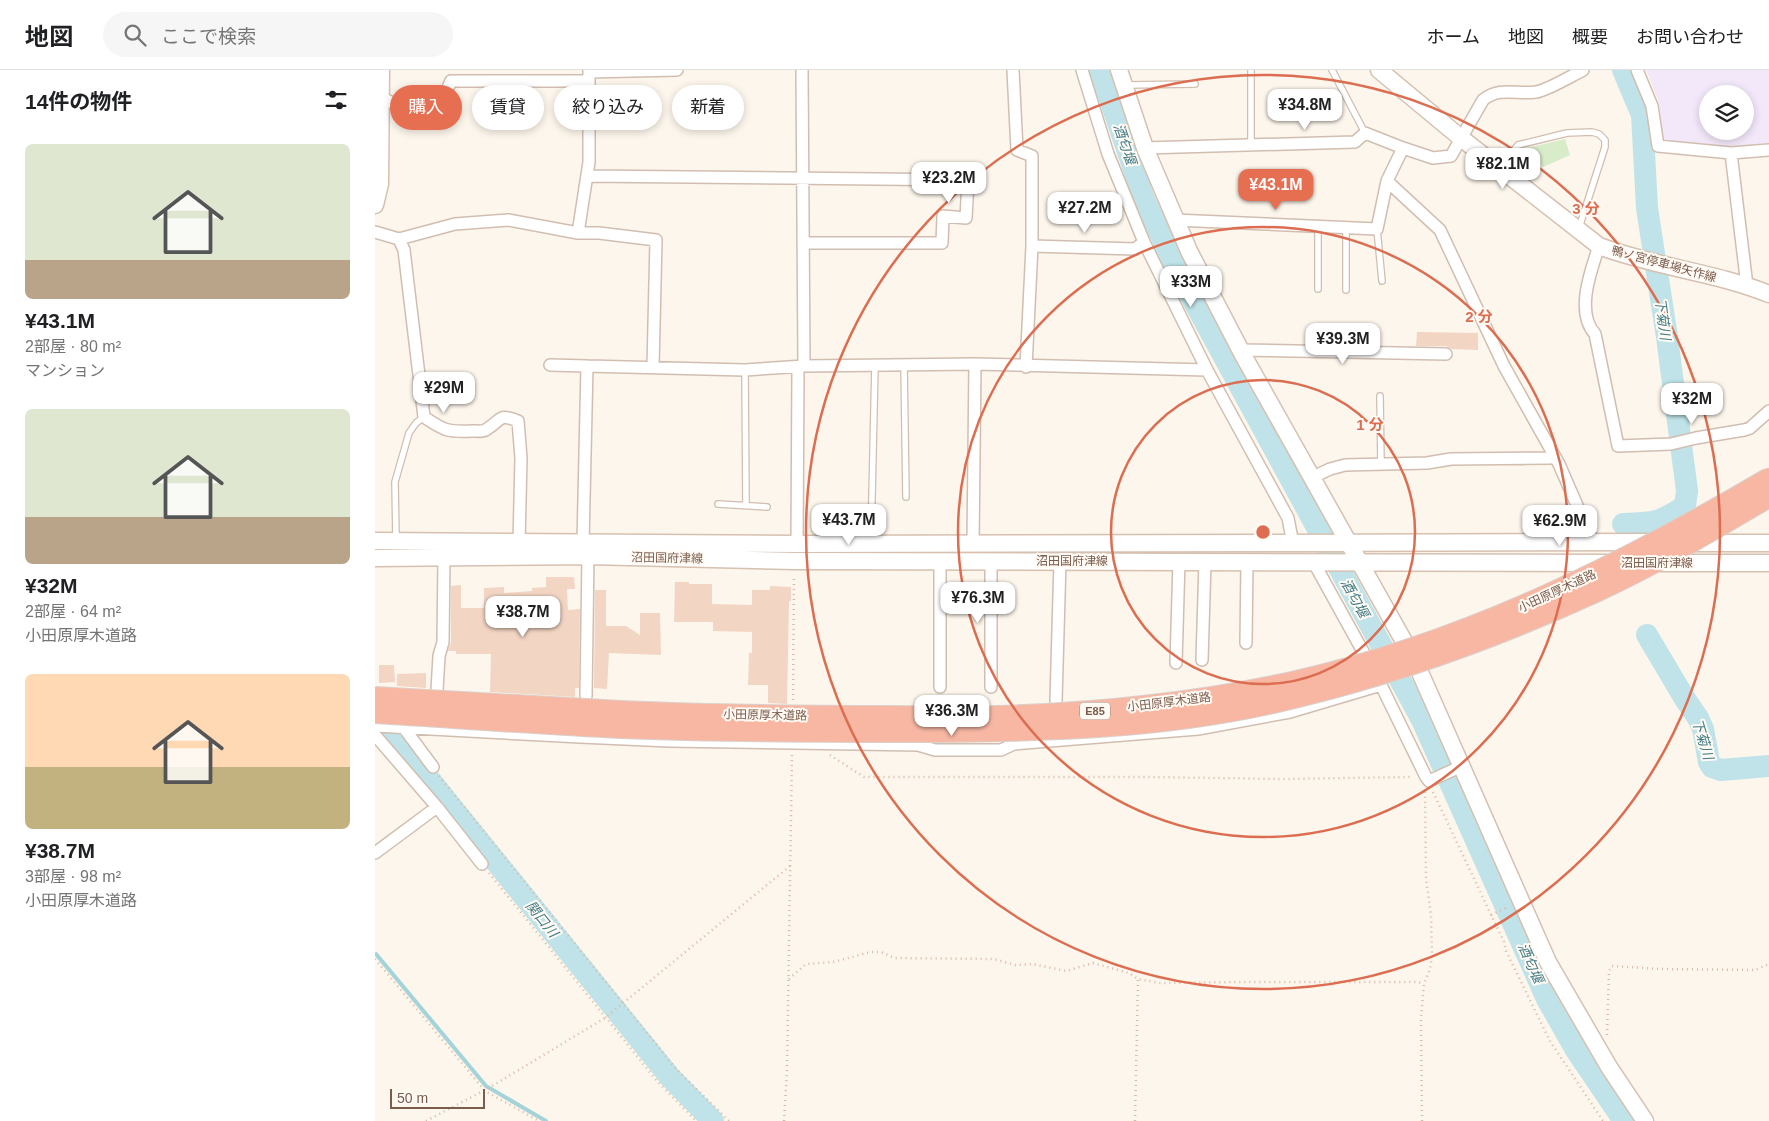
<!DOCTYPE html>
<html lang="ja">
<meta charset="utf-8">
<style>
:root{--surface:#fff;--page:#f6f6f6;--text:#202124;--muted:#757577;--line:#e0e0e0;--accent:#e76f51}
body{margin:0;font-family:Helvetica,"Noto Sans JP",sans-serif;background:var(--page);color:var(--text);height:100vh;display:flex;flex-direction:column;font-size:19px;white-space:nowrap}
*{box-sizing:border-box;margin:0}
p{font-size:16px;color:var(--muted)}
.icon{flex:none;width:28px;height:28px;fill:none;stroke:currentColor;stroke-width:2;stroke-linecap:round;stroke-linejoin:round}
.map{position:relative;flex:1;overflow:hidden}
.sheet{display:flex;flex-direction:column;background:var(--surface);width:375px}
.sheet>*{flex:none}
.top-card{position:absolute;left:15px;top:15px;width:475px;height:45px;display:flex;gap:10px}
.buttons{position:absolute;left:1324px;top:15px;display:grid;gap:10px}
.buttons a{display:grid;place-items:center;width:55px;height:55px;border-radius:50%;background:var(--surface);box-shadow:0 2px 8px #0003;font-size:25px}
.scale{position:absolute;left:15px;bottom:12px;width:95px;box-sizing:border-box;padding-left:5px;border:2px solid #7a5c4d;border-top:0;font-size:14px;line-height:18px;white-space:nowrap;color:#7a5c4d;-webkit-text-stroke:4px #fffaf3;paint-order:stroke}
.price{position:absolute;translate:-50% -42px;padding:0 11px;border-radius:10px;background:#fff;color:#222;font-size:16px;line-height:32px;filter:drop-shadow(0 1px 2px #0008)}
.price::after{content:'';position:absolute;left:50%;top:30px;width:15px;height:11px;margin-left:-8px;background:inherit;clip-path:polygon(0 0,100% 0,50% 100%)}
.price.active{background:var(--accent);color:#fff}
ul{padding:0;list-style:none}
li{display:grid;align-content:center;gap:10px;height:265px;padding:0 25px}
li span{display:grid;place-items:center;height:155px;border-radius:8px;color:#555}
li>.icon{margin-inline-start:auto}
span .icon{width:90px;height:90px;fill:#fffc;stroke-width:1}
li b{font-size:21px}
h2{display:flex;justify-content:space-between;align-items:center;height:60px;padding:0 25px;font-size:21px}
.tag{padding:0 18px;border-radius:22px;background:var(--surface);box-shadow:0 2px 8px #0003;font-size:18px;line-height:45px}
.tag.active{background:var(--accent);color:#fff}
header{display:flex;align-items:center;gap:30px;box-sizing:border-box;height:70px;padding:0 25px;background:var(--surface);border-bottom:1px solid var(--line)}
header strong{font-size:24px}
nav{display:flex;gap:28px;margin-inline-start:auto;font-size:18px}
.search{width:350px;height:45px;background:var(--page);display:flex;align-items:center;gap:12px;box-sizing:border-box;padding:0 18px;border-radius:28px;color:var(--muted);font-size:19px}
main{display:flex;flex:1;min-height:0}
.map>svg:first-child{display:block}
</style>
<header>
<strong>地図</strong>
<div class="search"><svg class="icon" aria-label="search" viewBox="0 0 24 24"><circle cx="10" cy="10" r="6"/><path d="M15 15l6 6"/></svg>ここで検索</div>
<nav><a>ホーム</a><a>地図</a><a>概要</a><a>お問い合わせ</a></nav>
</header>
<main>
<section class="sheet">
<h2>14件の物件<svg class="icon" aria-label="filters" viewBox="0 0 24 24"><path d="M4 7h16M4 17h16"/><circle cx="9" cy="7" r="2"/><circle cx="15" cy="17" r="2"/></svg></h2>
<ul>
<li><span style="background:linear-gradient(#dfe7d0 75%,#b9a48a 0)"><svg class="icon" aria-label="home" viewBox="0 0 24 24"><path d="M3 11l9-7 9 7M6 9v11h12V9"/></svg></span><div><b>¥43.1M</b><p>2部屋 · 80 m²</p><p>マンション</p></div></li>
<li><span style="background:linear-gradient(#dfe7d0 70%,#b9a48a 0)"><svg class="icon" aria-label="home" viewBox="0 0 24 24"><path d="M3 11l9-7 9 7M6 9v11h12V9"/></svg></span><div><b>¥32M</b><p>2部屋 · 64 m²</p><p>小田原厚木道路</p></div></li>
<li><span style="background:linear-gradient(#ffd9b3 60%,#c2b280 0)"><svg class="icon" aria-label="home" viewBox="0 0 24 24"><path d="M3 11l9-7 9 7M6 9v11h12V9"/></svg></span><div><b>¥38.7M</b><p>3部屋 · 98 m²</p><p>小田原厚木道路</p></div></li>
</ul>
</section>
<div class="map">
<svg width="1394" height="1051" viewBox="0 0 1394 1051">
<rect width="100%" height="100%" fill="#fdf6ec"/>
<!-- education -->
<path fill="#f3e8fa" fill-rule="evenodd" d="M1271,0H1394V74L1361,77L1289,71L1286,67L1283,29ZM1332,24H1370V61H1332Z"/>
<!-- green -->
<path fill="#d8ecc9" d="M1190,69L1195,85L1168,97L1148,79Z"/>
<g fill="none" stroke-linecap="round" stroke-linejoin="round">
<!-- stream -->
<path stroke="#a5d3da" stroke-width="4" d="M1,884L111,1016L171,1051"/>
<!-- river -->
<path stroke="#bfe3e8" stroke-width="22" d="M725,0L769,129L806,208L1047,650L1172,929L1201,980L1249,1051
M1248,0L1267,45L1272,138L1292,267L1312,421L1310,436C1284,453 1280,453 1248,454
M1272,565L1310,629L1323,648L1328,659L1334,692L1337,697L1346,700L1394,696
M0,642L295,1007L338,1051"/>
</g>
<!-- building -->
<path fill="#f3d5c3" d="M1042,262L1103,263V280L1077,279L1071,276H1041Z
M171,507H199L200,519H192L193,540L205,539L204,618H200V627L115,622L116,584H81V581H73L76,572V516L86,515V538H109V518L129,517V523L157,521V518L171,517Z
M300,512H314V514H337V534L377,535V520H395V516L416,517V531H414L412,634L393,633V615H373L374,583H377V562L338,561V552H299Z
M220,520H231V556H251L265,565V543H285L286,585L234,583L232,619L219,618Z
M4,595H19L20,612L4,613Z
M51,603V618L22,616V604Z"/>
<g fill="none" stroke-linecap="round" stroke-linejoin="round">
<!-- lane casing -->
<g stroke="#d1beb0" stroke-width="8">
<path id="lane" d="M876,0V76
M957,0L990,63
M751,15L820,14
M1124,97L1143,75L1192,63L1217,62L1224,64L1230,70V77L1204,158
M943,156V219
M971,157V220
M1002,159L1007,211
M529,294L531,427
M370,300L371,435
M1005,326L1006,394
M343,434L392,437
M21,469L20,412L34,363L41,353L49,347
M496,471L500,295"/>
</g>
<!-- street casing -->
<g stroke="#d1beb0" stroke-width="14">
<path id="street" d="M214,0V92L203,163H224L281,170L278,297
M427,0L429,296
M638,0L642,80L657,86V176L651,297
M707,0L733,84L769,172L832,300L913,448L918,474
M1262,0L1277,36L1283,76L1356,83L1372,216
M214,2L302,0
M7,28L33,40L42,43L70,40L71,22L76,11H213
M770,78L980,72L990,63L1028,78L1058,88L1076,86L1108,30C1125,16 1142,25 1161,22C1173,20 1196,6 1208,0
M1356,83L1394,80
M212,106L593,110L591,148L568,146L567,173H428
M1012,111L1065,160L1129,296L1184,394L1218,472
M800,150L1002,159L1012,111L1028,78
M0,162L24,169L29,180L49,347C70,361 72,362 97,361C102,361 109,362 112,359C127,350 123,343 143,351L146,388L144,473
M24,169L80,154L133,150L203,163
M657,176L760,179L769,172
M1224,176C1216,200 1200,242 1220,264L1243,376L1296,374L1321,368L1369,360L1375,358L1394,341
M865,280L1071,284
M175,295L212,296
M936,408L955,399L970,395L1052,393L1076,389L1175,388L1179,387
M208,473L212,296L370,300L429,296L600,294L832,300
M422,474L423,297
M598,474L600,294
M565,491V617
M616,491V617
M939,493L996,596
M871,573L872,492
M827,590L830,492
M801,593L804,491
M62,620L64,586L68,572L69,487
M211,626L213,486
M681,631L685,491
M26,654L58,697
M0,656L205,667L294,671L543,675L560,680H626L639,674L823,659L915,642L1006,615L1051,707L1054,711L1087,696
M0,665L62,737L107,794
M0,783L62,737"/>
</g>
<!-- secondary casing -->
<g stroke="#d6c0b0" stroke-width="19">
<path id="secondary" d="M744,0L770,78L814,181L868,285L1040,591L1173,892L1234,997L1270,1051
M1004,0L1086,68L1224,176C1280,197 1339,202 1394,224
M0,135L5,114L6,0
M0,471L422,474L1278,472
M1315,473H1394
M0,488L213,486L420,491L1238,493
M1277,493H1394"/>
</g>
<!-- path -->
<path stroke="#d9b8a5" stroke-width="2.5" stroke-dasharray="1 4" stroke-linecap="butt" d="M418,630L419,505
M455,685L489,707H770L909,709L1038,707
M64,706L302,1000L354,1051
M1058,722L1129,872L1131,881L1175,971L1228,1051
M114,803L282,1011L321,1051
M1116,845L1133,837
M0,889L110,1021L164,1051
M414,909L431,894L458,892L496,882H506L519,888L619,889L640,895L657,894L691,901L718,893L754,903L763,909L785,913L863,912H1043L1049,914
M1232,965L1234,901L1237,896L1286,899L1380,900L1394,894
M51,1051L112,1019L230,948L415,796
M409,1051L412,1000L417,685
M760,1051L763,909
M1047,1051L1046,948L1049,914L1055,899L1057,886L1056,845L1051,809L1050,722"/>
<!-- lane -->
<use href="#lane" stroke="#fff" stroke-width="5.5"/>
<!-- street -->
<use href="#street" stroke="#fff" stroke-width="11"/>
<!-- secondary -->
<use href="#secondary" stroke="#fff" stroke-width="16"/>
<!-- highway-bridge casing -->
<g stroke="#dad1cd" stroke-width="22" stroke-linecap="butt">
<path id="highway-bridge" d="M0,627C82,632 164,637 246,641C335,645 424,646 514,646C550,646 586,647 622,646C721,643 820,633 917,612C1089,573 1243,497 1394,408
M0,643C82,648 164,654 246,658C340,662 434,662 528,662C659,662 794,660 923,627C1026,602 1127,565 1223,521C1281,494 1338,460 1394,427"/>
</g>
<!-- highway-bridge -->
<use href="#highway-bridge" stroke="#f7b7a3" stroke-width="20"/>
</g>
<!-- distance rings -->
<g fill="none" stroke="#dc6d51" stroke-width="2.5">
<circle cx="888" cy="462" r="152"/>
<circle cx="888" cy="462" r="305"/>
<circle cx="888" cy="462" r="457"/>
</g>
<g text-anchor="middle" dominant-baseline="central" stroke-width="4" stroke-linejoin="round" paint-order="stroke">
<!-- shield labels -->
<rect fill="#fffaf3" stroke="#a28b7f" stroke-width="1" x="705" y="632.5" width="30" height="17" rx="4"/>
<g font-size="11" font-weight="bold" fill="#7a5c4d">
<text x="720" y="641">E85</text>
</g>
<!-- street labels -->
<g font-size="12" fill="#7a5c4d" stroke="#fffaf3">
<text transform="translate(1289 194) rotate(15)">鴨ノ宮停車場矢作線</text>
<text transform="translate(292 488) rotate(1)">沼田国府津線</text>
<text x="697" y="491">沼田国府津線</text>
<text x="1282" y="493">沼田国府津線</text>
<text transform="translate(1182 521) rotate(-25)">小田原厚木道路</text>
<text transform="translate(794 632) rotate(-7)">小田原厚木道路</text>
<text transform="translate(390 645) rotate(1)">小田原厚木道路</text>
</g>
<!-- water labels -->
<g font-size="14" font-style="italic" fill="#437c86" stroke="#fffaf3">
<text transform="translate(750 74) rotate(71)">酒匂堰</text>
<text transform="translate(1288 249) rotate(82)">下菊川</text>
<text transform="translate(980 528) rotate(61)">酒匂堰</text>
<text transform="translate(1328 669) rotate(73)">下菊川</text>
<text transform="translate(167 849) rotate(51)">関口川</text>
<text transform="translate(1156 893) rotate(66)">酒匂堰</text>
</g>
</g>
<circle cx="888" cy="462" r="8" fill="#dc6d51" stroke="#fffaf3" stroke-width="2.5"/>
<g font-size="15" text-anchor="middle" font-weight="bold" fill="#dc6d51" stroke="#fffaf3" stroke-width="4" stroke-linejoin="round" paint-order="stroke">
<text x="1211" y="144">3 分</text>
<text x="1104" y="252">2 分</text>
<text x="995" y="360">1 分</text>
</g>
</svg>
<div class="buttons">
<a><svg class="icon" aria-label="layers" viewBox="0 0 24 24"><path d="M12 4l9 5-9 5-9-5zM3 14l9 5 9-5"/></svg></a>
</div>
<div class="scale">50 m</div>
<b class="price" style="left:930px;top:61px">¥34.8M</b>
<b class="price" style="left:1128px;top:120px">¥82.1M</b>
<b class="price" style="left:574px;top:134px">¥23.2M</b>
<b class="price active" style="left:901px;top:141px">¥43.1M</b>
<b class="price" style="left:710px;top:164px">¥27.2M</b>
<b class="price" style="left:816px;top:238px">¥33M</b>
<b class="price" style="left:968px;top:295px">¥39.3M</b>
<b class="price" style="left:69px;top:344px">¥29M</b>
<b class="price" style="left:1317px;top:355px">¥32M</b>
<b class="price" style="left:474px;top:476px">¥43.7M</b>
<b class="price" style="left:1185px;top:477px">¥62.9M</b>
<b class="price" style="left:603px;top:554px">¥76.3M</b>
<b class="price" style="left:148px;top:568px">¥38.7M</b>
<b class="price" style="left:577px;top:667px">¥36.3M</b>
<div class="top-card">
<a class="tag active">購入</a>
<a class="tag">賃貸</a>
<a class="tag">絞り込み</a>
<a class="tag">新着</a>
</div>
</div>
</main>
